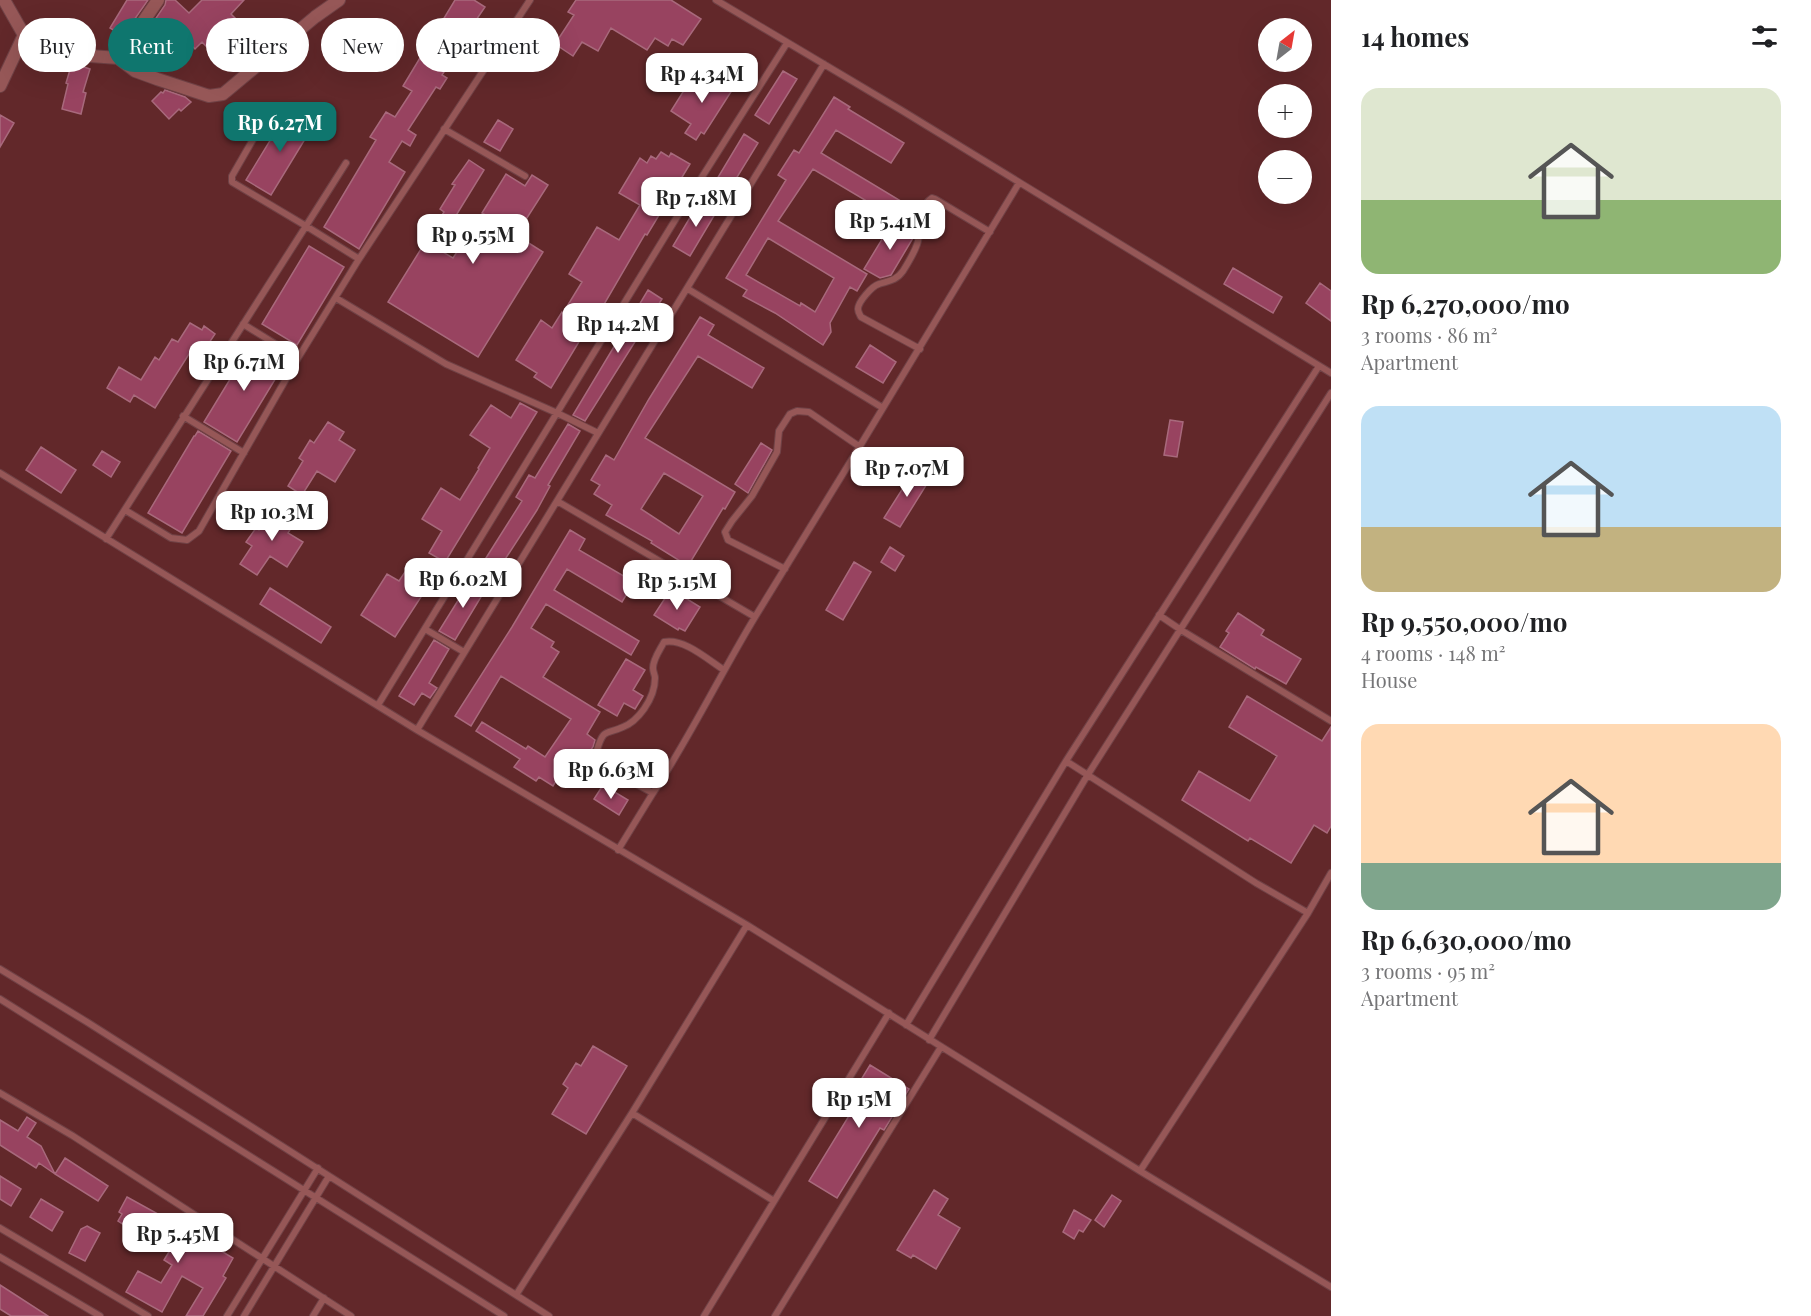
<!DOCTYPE html>
<meta charset="utf-8">
<style>
:root{--surface:#fff;--page:#f6f6f6;--text:#202124;--muted:#757577;--accent:#0f766e}
body{margin:0;font-family:"Playfair Display",serif;background:var(--page);color:var(--text);height:100vh;display:flex;flex-direction:column;font-size:22px;white-space:nowrap}
*{box-sizing:border-box;margin:0}
p{font-size:20px;color:var(--muted)}
.icon{flex:none;width:33px;height:33px;fill:none;stroke:currentColor;stroke-width:2;stroke-linecap:round;stroke-linejoin:round}
.map{position:relative;flex:1;overflow:hidden}
.drawer{display:flex;flex-direction:column;background:var(--surface);width:480px}
.drawer>*{flex:none}
.hud{position:absolute;left:18px;top:18px;width:570px;height:54px;display:flex;gap:12px}
.needle{width:39px;rotate:31deg}
.tools{position:absolute;left:1258px;top:18px;display:grid;gap:12px}
.tools a{display:grid;place-items:center;width:54px;height:54px;border-radius:50%;background:var(--surface);box-shadow:0 6px 24px #0002;font-size:30px}
.price{position:absolute;translate:-50% -51px;padding:0 14px;border-radius:12px;background:#fff;color:#222;font-size:20px;line-height:39px;filter:drop-shadow(0 2px 3px #0008)}
.price::after{content:'';position:absolute;left:50%;top:36px;width:18px;height:14px;margin-left:-9px;background:inherit;clip-path:polygon(0 0,100% 0,50% 100%)}
.price.on{background:var(--accent);color:#fff}
ul{padding:0;list-style:none}
li{display:grid;align-content:center;gap:12px;height:318px;padding:0 30px}
li span{display:grid;place-items:center;height:186px;border-radius:18px;color:#555}
li>.icon{margin-inline-start:auto}
span .icon{width:108px;height:108px;fill:#fffc;stroke-width:1}
li b{font-size:26px}
h2{display:flex;justify-content:space-between;align-items:center;height:72px;padding:0 30px;font-size:26px}
.pill{padding:0 21px;border-radius:27px;background:var(--surface);box-shadow:0 6px 24px #0002;font-size:21px;line-height:54px}
.pill.on{background:var(--accent);color:#fff}
main{display:flex;flex:1;min-height:0}
.map>svg:first-child{display:block}
</style>
<main>
<div class="map">
<svg width="1331" height="1316" viewBox="0 0 1331 1316">
<rect width="100%" height="100%" fill="#62282a"/>
<!-- building -->
<path fill="#984360" stroke="#a8697c" stroke-width="1.5" fill-rule="evenodd" d="M127,0H148L123,36L110,28Z
M166,0H175L189,13L202,0H244L231,14L236,19L227,27L249,49L229,70L202,42L195,49L169,22L144,52L137,46L165,5Z
M455,0H474L485,7L474,23L482,28L463,58L456,53L442,75L447,78L440,89L436,87L408,130L416,135L410,146L402,141L389,162L405,172L359,249L324,227L376,140L370,137L386,112L395,117L412,91L403,86Z
M576,0H671L701,19L683,45L672,39L668,46L655,38L647,50L611,28L598,51L582,42L573,56L555,44L574,15L568,12Z
M72,63L90,69L83,92L86,93L81,114L62,109L68,84L66,83Z
M783,71L797,79L769,124L755,115Z
M721,75L736,84L704,134L701,132L696,140L685,133L691,124L671,111L693,76L713,88Z
M165,90L185,97L191,102L181,111L179,109L169,119L152,101L161,92L163,93Z
M834,97L850,107L848,109L904,143L891,163L836,130L821,153L909,206L900,221L813,169L778,221L867,274L857,291L850,287L830,323L831,332L823,345L775,313L743,296L747,290L726,278L786,180L778,175L794,150L799,153ZM768,238L834,278L815,312L801,303L800,306L746,275Z
M288,111L313,126L271,195L246,180Z
M0,115L14,123L0,147Z
M498,120L513,129L500,151L484,142Z
M744,134L758,143L731,187L717,179Z
M661,152L669,157L671,153L690,164L647,235L645,234L599,313L597,312L551,388L534,377L537,373L516,360L541,320L552,328L562,312L563,313L582,282L569,274L597,227L619,240L640,205L619,193L640,158L647,163L651,156L656,159Z
M469,160L484,170L436,248L453,258L471,230L481,237L492,219L482,213L506,174L525,186L532,175L548,185L516,235L543,252L478,357L388,302L444,212L440,209L455,185L452,184Z
M701,199L718,209L690,256L673,246Z
M893,221L914,234L913,238L891,275L880,278L864,269Z
M309,246L344,267L297,345L262,324Z
M1233,268L1282,297L1273,313L1224,284Z
M1320,283L1331,291V321L1306,303Z
M648,290L662,299L585,421L573,415Z
M700,317L714,325L708,335L764,368L752,388L698,356L645,438L735,492L725,509L723,508L688,566L651,543L652,541L606,515L612,505L594,494L600,485L591,480L606,455L614,460L649,399ZM664,473L703,496L679,534L641,509Z
M190,323L202,330L204,326L215,334L203,352L194,346L155,408L134,395L130,402L107,388L119,367L141,380L155,357L159,360L172,339L178,342Z
M252,343L285,363L237,442L204,422Z
M870,345L896,362L883,383L856,367Z
M520,403L537,412L445,562L429,553L442,531L422,519L441,488L460,500L479,469L478,468L490,448L470,435L491,405L511,418Z
M1170,420L1183,422L1177,457L1164,455Z
M328,422L344,432L339,440L355,450L335,482L317,471L302,495L288,486L303,461L299,458L301,455L310,440L314,443Z
M568,424L580,431L548,485L550,486L537,510L493,578L479,569L522,501L516,497L529,475L535,478Z
M198,431L231,451L182,533L148,513L194,436H195Z
M761,443L772,450L748,493L735,484Z
M41,447L76,470L61,493L26,470Z
M102,451L120,462L111,477L93,465Z
M915,469L930,479L900,527L884,518Z
M275,505L297,518L288,533L303,542L287,567L270,556L257,575L240,564L252,546L246,542L256,528L259,530Z
M570,530L585,539L579,550L634,582L622,602L567,569L554,590L639,641L631,655L546,604L531,628L554,642L551,647L559,652L543,677L600,712L587,734L595,740L593,747L582,762L574,756L570,761L569,760L553,786L539,777L536,781L514,767L520,759L476,731L482,722L526,749L528,746L545,757L571,719L501,676L471,726L455,716L512,627Z
M890,547L904,556L895,571L881,562Z
M854,562L871,572L843,620L826,610Z
M409,566L432,580L395,637L361,615L387,574L399,581Z
M472,578L487,587L455,640L439,631Z
M270,588L331,627L321,643L260,604Z
M671,589L700,607L685,631L679,628L678,630L654,615Z
M1238,613L1264,630L1261,635L1301,659L1286,684L1256,667L1255,669L1220,647L1229,633L1226,631Z
M434,640L449,649L429,683L437,688L430,698L422,693L414,705L399,696Z
M626,659L645,670L633,690L643,696L635,709L624,703L617,716L598,705Z
M1247,696L1322,741L1331,727V826L1327,833L1314,825L1291,863L1250,838L1248,841L1182,800L1199,771L1250,801L1277,756L1229,727Z
M603,785L628,800L619,815L594,799Z
M593,1046L627,1066L586,1134L552,1114L568,1088L563,1084L576,1063L581,1066Z
M870,1065L909,1089L884,1130L880,1128L837,1198L809,1181L852,1111L845,1106Z
M27,1117L36,1123L27,1137L41,1146L55,1174L39,1163L36,1168L0,1145V1120L18,1131Z
M65,1158L108,1186L98,1201L55,1174Z
M0,1176L21,1189L11,1206L0,1199Z
M934,1190L948,1199L938,1215L960,1228L936,1269L913,1255L911,1258L897,1250Z
M1112,1195L1121,1201L1104,1227L1095,1220Z
M127,1197L167,1219L180,1252L191,1233L233,1258L223,1276L226,1278L203,1316H186L203,1288L182,1276L162,1312L126,1292L138,1271L161,1283L172,1265L164,1260L172,1247L151,1236L156,1226L137,1216L134,1222L131,1220L127,1227L118,1221L122,1214L119,1212Z
M41,1199L63,1212L52,1231L30,1217Z
M1074,1210L1091,1220L1083,1232L1079,1230L1074,1239L1063,1232Z
M87,1226L100,1233L85,1261L69,1253L81,1229Z
M0,1285L14,1294L48,1316H11L0,1309Z"/>
<g fill="none" stroke-linecap="round" stroke-linejoin="round">
<!-- service casing -->
<g stroke="#704246" stroke-width="8">
<path id="service" d="M716,0L901,110L1331,373
M266,117L232,176V182L306,226L346,163
M444,129L525,176
M688,289L883,408
M336,298L446,364L557,413L598,433
M243,324L298,358
M920,349L861,317C860,315 858,312 858,309C858,302 872,286 879,284C888,281 896,281 903,271C908,263 916,250 918,241C921,225 917,208 932,198L935,199L990,232
M183,416L244,453
M0,473L417,730L747,925L1140,1171L1331,1287
M557,501L755,617
M125,510L171,538L187,540L199,531L298,358L359,259L530,0
M106,539L306,226L359,259
M464,566L502,590
M785,569L728,540L725,532L732,521L752,496L777,452L779,431L790,414L797,411L809,412L860,447
M1159,615L1181,630L1331,721
M425,629L464,652
M724,670C707,659 684,638 664,642C660,650 653,659 653,668C653,672 655,675 655,678C655,689 651,699 644,709C639,716 631,724 623,727C606,735 604,727 597,750C607,770 634,783 653,793C690,737 720,675 755,617C844,473 932,328 1019,183
M378,705L688,199L787,43
M417,730L824,64
M1066,761L1256,883L1308,913
M618,850L653,793
M0,969L87,1022L549,1316
M0,999L504,1316
M906,1025L1066,761L1319,366
M929,1040L1087,776L1331,393
M0,1093L73,1136L351,1316
M632,1113L774,1201
M1140,1171L1308,913L1331,873
M0,1228L148,1316
M0,1257L100,1316
M516,1295L632,1113L747,925
M227,1316L318,1168
M244,1316L329,1176
M313,1316L324,1298
M704,1316L889,1013
M775,1316L941,1047"/>
</g>
<!-- minor casing -->
<g stroke="#704246" stroke-width="14">
<path id="minor" d="M4,0L24,35L51,49L63,54L118,58L135,71L157,79L209,96L223,94L315,17L339,0
M118,58L158,0
M0,86L24,35"/>
</g>
<!-- service -->
<use href="#service" stroke="#965757" stroke-width="6"/>
<!-- minor -->
<use href="#minor" stroke="#965757" stroke-width="12"/>
</g>
</svg>
<div class="tools">
<a><svg class="needle" viewBox="-14 -14 28 28"><path d="M0-13l5 13h-10z" fill="#e53935"/><path d="M0 13l5-13h-10z" fill="#757577"/></svg></a>
<a>+</a>
<a>−</a>
</div>
<b class="price" style="left:702px;top:104px">Rp 4.34M</b>
<b class="price on" style="left:280px;top:153px">Rp 6.27M</b>
<b class="price" style="left:696px;top:228px">Rp 7.18M</b>
<b class="price" style="left:890px;top:251px">Rp 5.41M</b>
<b class="price" style="left:473px;top:265px">Rp 9.55M</b>
<b class="price" style="left:618px;top:354px">Rp 14.2M</b>
<b class="price" style="left:244px;top:392px">Rp 6.71M</b>
<b class="price" style="left:907px;top:498px">Rp 7.07M</b>
<b class="price" style="left:272px;top:542px">Rp 10.3M</b>
<b class="price" style="left:463px;top:609px">Rp 6.02M</b>
<b class="price" style="left:677px;top:611px">Rp 5.15M</b>
<b class="price" style="left:611px;top:800px">Rp 6.63M</b>
<b class="price" style="left:859px;top:1129px">Rp 15M</b>
<b class="price" style="left:178px;top:1264px">Rp 5.45M</b>
<div class="hud">
<a class="pill">Buy</a>
<a class="pill on">Rent</a>
<a class="pill">Filters</a>
<a class="pill">New</a>
<a class="pill">Apartment</a>
</div>
</div>
<section class="drawer">
<h2>14 homes<svg class="icon" aria-label="filters" viewBox="0 0 24 24"><path d="M4 7h16M4 17h16"/><circle cx="9" cy="7" r="2"/><circle cx="15" cy="17" r="2"/></svg></h2>
<ul>
<li><span style="background:linear-gradient(#dfe7d0 60%,#8fb573 0)"><svg class="icon" aria-label="home" viewBox="0 0 24 24"><path d="M3 11l9-7 9 7M6 9v11h12V9"/></svg></span><div><b>Rp 6,270,000/mo</b><p>3 rooms · 86 m²</p><p>Apartment</p></div></li>
<li><span style="background:linear-gradient(#bfe0f5 65%,#c2b280 0)"><svg class="icon" aria-label="home" viewBox="0 0 24 24"><path d="M3 11l9-7 9 7M6 9v11h12V9"/></svg></span><div><b>Rp 9,550,000/mo</b><p>4 rooms · 148 m²</p><p>House</p></div></li>
<li><span style="background:linear-gradient(#ffd9b3 75%,#7fa58c 0)"><svg class="icon" aria-label="home" viewBox="0 0 24 24"><path d="M3 11l9-7 9 7M6 9v11h12V9"/></svg></span><div><b>Rp 6,630,000/mo</b><p>3 rooms · 95 m²</p><p>Apartment</p></div></li>
</ul>
</section>
</main>
